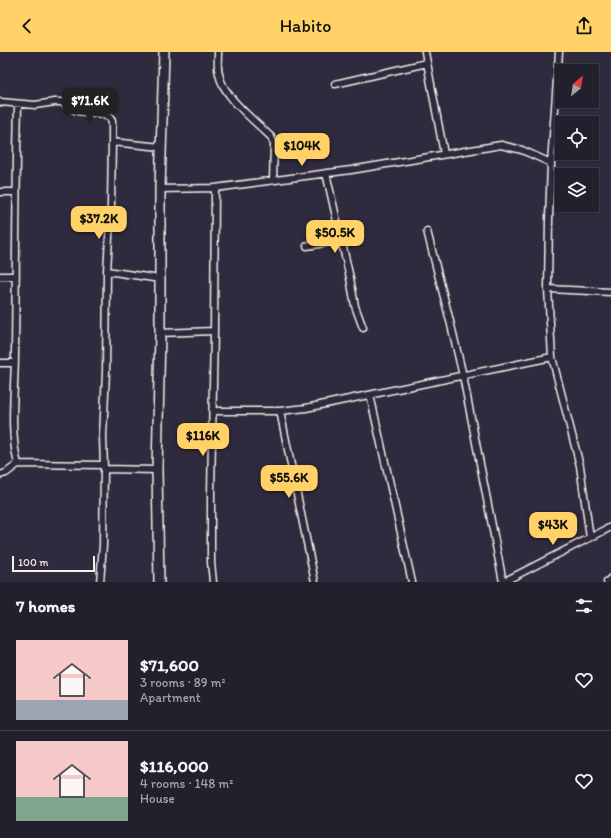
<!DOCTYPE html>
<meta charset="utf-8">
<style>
:root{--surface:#23202e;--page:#2f2d3a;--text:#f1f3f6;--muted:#a3a3aa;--line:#403e4a;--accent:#ffd166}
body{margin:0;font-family:Itim,sans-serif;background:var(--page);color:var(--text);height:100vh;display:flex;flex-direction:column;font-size:15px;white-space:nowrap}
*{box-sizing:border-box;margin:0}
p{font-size:13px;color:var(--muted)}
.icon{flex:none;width:22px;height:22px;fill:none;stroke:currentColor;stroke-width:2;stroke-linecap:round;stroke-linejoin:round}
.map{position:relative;height:530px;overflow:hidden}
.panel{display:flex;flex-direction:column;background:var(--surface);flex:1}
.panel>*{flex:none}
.needle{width:26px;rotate:30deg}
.controls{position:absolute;left:555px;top:12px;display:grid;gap:8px}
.controls a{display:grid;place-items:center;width:44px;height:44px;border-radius:0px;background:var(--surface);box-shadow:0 1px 3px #0004,0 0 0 1px var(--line);font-size:20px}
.scale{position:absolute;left:12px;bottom:10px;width:83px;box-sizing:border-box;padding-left:4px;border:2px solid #f4f1e8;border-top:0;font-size:11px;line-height:14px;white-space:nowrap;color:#f4f1e8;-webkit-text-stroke:3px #2f2a3d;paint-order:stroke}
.price{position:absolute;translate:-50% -34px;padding:0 9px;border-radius:8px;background:var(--accent);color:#111;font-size:13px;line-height:26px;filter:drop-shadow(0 1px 2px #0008)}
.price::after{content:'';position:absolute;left:50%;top:24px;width:12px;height:9px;margin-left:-6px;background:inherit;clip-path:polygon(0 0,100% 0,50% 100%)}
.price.on{background:#222;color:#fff}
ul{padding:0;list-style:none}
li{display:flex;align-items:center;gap:12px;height:100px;padding:0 16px}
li+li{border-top:1px solid var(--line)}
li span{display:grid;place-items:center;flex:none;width:112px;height:80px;border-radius:0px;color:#555}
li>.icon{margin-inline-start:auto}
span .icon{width:48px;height:48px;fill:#fffc;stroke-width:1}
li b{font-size:17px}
h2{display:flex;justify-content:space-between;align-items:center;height:48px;padding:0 16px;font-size:17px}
header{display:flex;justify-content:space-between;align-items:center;height:52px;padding:0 16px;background:var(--accent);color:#111;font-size:18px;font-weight:600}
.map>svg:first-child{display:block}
</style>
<header><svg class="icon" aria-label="back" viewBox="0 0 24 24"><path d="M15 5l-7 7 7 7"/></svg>Habito<svg class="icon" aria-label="share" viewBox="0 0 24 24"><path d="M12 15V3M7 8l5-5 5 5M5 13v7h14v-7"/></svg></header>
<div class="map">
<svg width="611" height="530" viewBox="0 0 611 530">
<rect width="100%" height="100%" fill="#2f2a3d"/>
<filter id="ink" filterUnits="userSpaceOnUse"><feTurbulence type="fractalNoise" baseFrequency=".025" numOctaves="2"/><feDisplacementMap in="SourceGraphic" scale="8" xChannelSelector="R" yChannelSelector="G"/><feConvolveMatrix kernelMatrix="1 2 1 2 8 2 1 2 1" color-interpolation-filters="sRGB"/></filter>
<g filter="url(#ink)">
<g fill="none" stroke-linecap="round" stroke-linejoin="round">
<!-- street casing -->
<g stroke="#f4f1e8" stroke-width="9">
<path id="street" d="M218,0C218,7 217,15 219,22C223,45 254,68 271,85L274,92L273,128
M425,0L444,102
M559,0L551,111L549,168L548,237L552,305L580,414L590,486
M335,32L427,11
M0,50L35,53L55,50H61L76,59L101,62L109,65L112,69V90L161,95
M18,52C16,135 16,218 15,301C15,337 9,378 18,412L104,413
M112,90L111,153L107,219L160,227
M326,121L350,226L355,254L363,276
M160,137L215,136L351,118L501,93L522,98L551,111
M0,140H16
M427,179L451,273L463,324L503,530L611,475
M307,194L341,188
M107,219L106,320L103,384L104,417L157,418
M0,224H16
M548,237L611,240
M160,281L214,279L215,136
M0,311H15
M370,343L412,530
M214,359H280L306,356L552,305
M280,359L315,530
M0,423L6,421L18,412
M100,530L103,493L104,417
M213,530L211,510V441L214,279
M607,530L611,526"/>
</g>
<!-- secondary casing -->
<g stroke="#f4f1e8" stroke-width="12">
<path id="secondary" d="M159,530L157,418L160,281V137L164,0"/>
</g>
<!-- street -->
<use href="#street" stroke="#2f2a3d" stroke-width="6"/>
<!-- secondary -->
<use href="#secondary" stroke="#2f2a3d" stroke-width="9"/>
</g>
</g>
</svg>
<div class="controls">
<a><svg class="needle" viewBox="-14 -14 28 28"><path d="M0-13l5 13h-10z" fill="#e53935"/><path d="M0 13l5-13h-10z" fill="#a3a3aa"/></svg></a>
<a><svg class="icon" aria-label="locate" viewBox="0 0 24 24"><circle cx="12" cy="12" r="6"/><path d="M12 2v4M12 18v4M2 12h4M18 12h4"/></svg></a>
<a><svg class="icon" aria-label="layers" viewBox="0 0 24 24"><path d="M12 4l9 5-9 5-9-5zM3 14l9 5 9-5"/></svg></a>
</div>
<div class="scale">100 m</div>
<b class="price on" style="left:90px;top:70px">$71.6K</b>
<b class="price" style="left:302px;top:115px">$104K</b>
<b class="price" style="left:99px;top:188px">$37.2K</b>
<b class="price" style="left:335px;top:202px">$50.5K</b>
<b class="price" style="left:203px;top:405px">$116K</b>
<b class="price" style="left:289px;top:447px">$55.6K</b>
<b class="price" style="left:553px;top:494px">$43K</b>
</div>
<section class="panel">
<h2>7 homes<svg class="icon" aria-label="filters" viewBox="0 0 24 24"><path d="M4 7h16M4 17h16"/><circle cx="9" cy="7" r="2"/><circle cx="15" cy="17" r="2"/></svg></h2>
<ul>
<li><span style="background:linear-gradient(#f6c9c9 75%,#9aa5b1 0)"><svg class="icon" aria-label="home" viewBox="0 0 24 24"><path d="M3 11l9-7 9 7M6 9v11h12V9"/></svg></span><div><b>$71,600</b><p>3 rooms · 89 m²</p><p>Apartment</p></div><svg class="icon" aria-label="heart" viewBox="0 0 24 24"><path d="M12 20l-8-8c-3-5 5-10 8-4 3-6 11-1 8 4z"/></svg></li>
<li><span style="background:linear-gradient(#f6c9c9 70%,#7fa58c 0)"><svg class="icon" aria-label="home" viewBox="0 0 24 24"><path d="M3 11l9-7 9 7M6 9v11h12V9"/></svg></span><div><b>$116,000</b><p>4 rooms · 148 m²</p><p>House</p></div><svg class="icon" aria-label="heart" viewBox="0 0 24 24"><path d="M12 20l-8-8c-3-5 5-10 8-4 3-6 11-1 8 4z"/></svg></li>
</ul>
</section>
